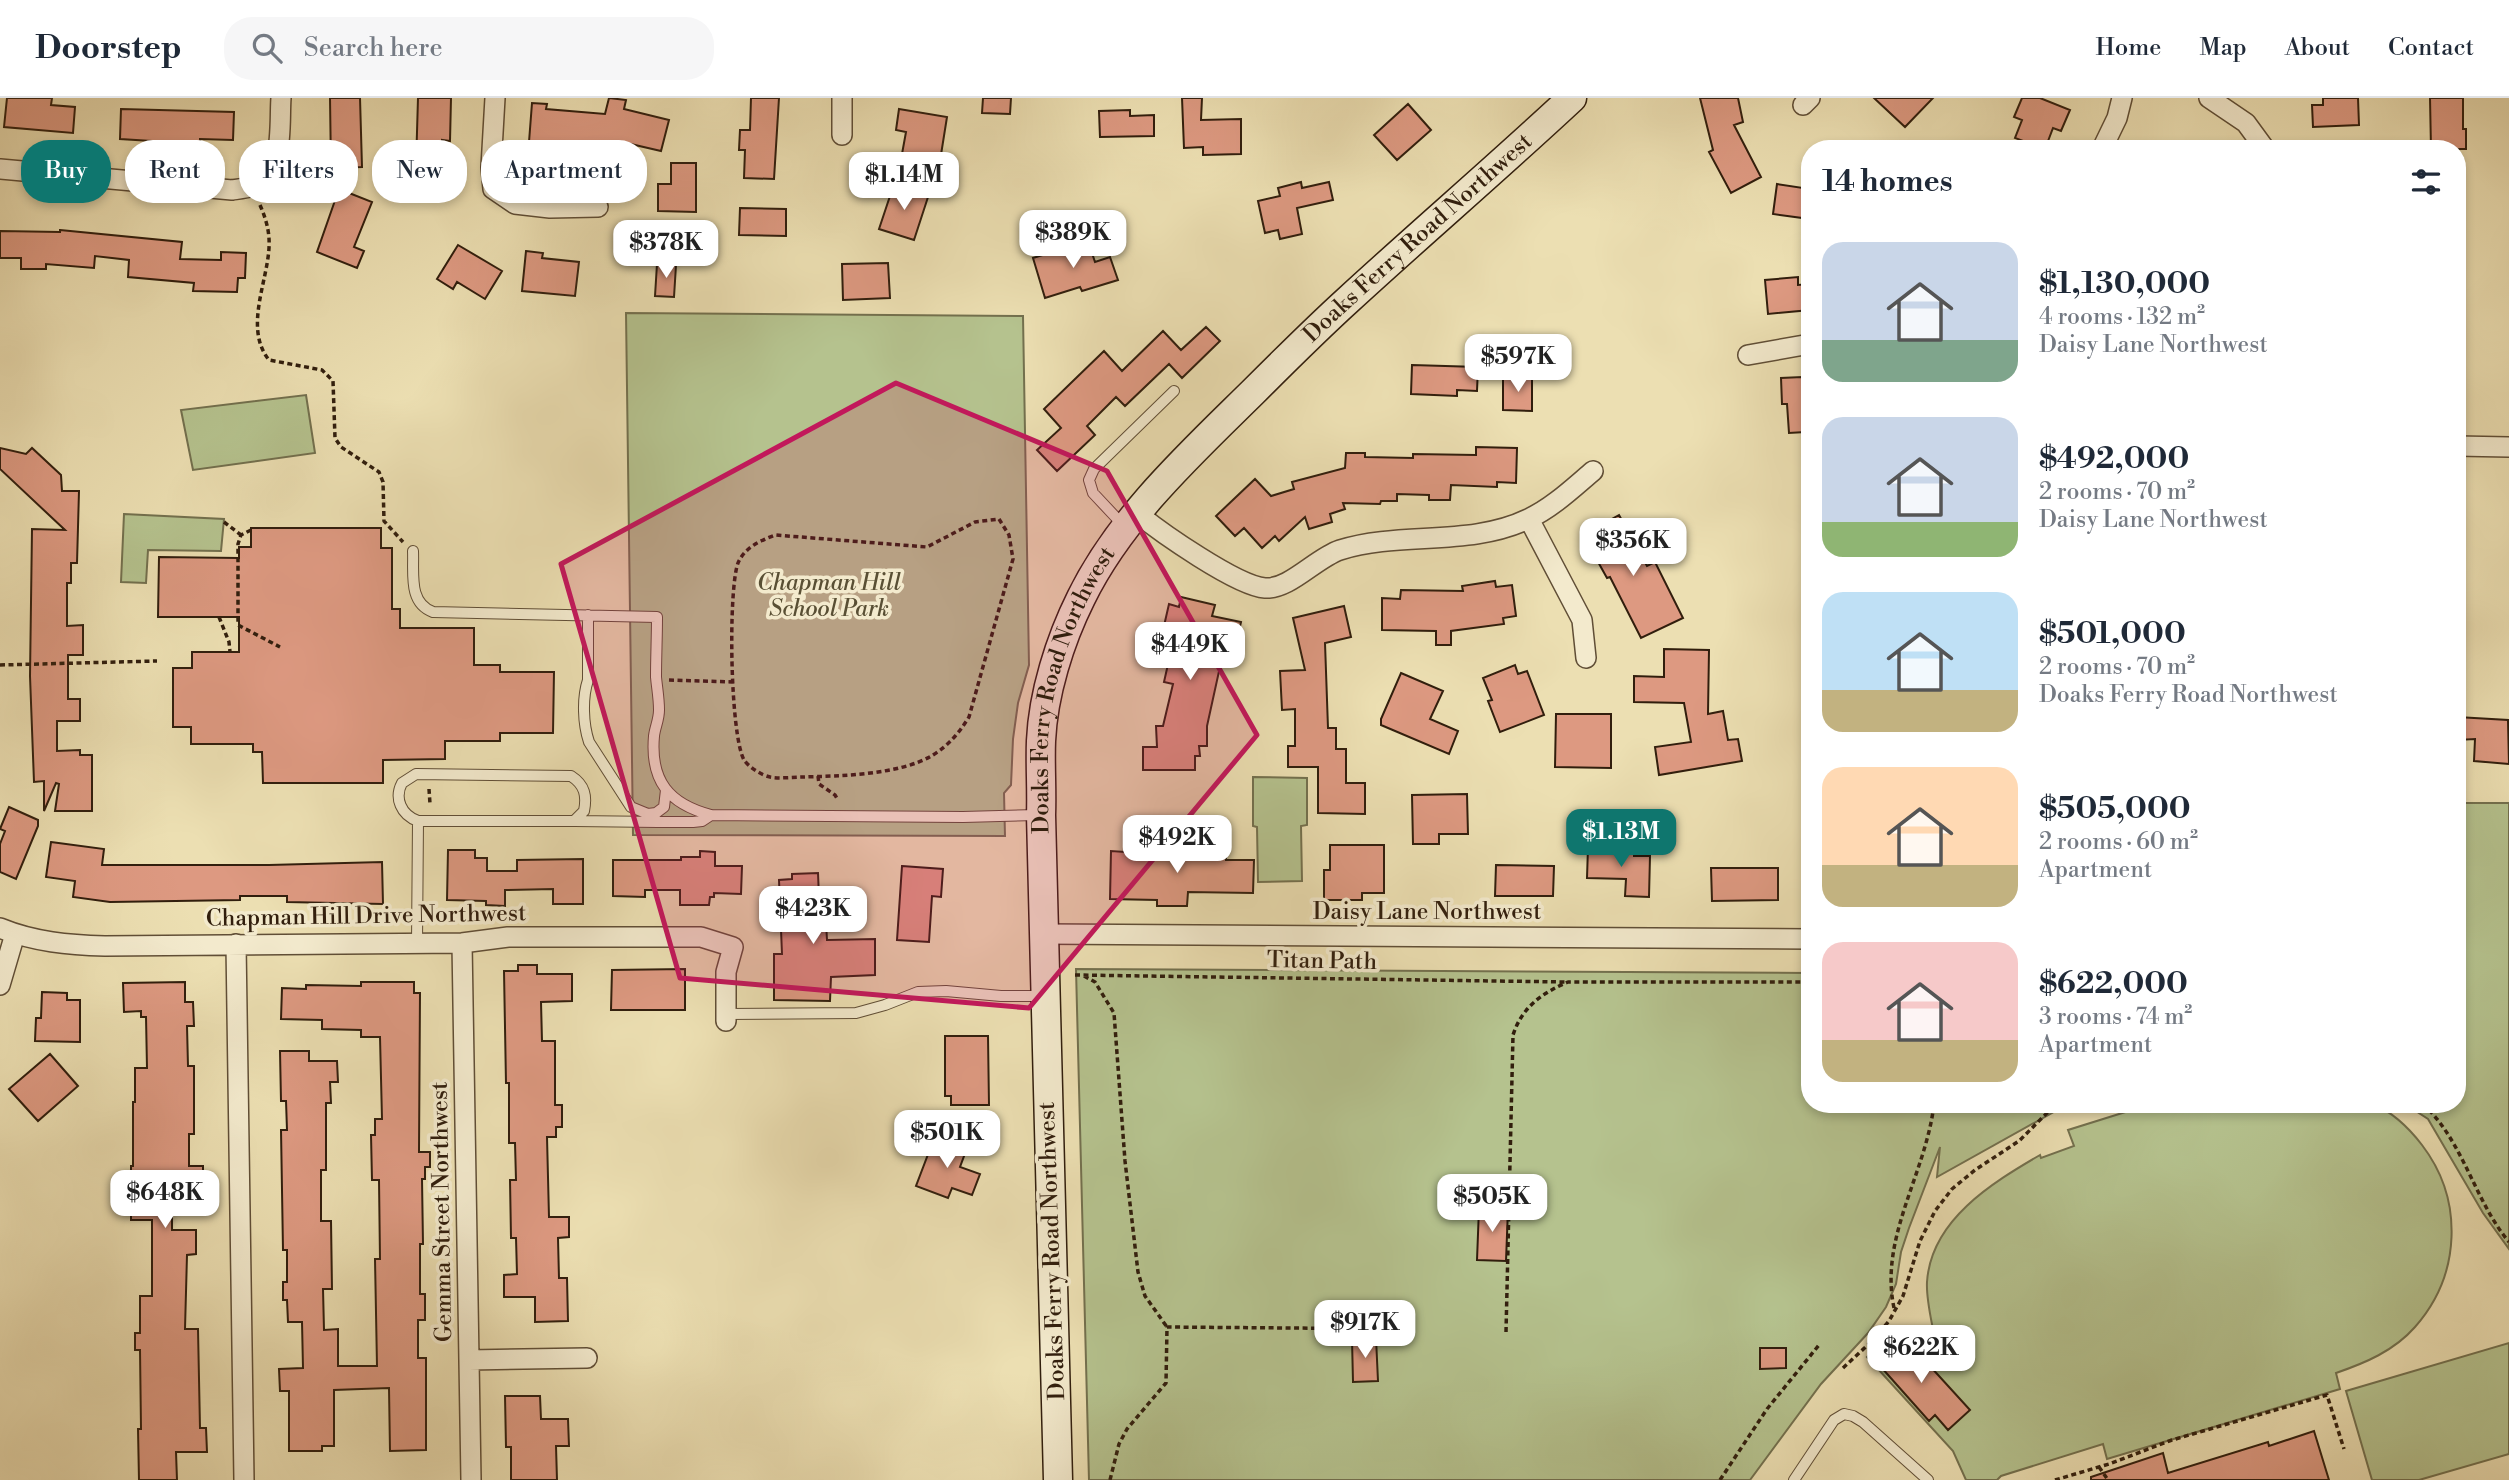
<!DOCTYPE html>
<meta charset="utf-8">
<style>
:root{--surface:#fff;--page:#f6f6f7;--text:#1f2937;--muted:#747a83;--line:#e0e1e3;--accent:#0f766e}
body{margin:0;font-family:"Libre Bodoni",serif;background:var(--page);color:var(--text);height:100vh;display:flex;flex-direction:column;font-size:26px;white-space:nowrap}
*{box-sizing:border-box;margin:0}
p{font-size:23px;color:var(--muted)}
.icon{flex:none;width:38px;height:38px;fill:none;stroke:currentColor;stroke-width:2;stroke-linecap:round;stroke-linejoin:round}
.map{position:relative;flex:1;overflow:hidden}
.side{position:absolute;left:1801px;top:42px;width:665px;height:973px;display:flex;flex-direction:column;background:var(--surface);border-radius:28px;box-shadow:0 4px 10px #0003}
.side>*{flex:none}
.banner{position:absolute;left:21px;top:42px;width:665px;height:63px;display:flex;gap:14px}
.price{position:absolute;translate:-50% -60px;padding:0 16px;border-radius:14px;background:#fff;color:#222;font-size:23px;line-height:46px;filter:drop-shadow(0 2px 4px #0008)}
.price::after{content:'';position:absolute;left:50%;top:42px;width:21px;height:16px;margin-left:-10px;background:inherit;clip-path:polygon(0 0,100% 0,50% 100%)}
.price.active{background:var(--accent);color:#fff}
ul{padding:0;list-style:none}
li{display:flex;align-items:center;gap:21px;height:175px;padding:0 21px}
li span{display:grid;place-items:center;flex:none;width:196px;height:140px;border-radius:21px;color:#555}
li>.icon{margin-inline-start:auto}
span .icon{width:84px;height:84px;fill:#fffc;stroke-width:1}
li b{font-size:30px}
h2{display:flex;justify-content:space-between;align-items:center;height:84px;padding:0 21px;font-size:30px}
.pill{padding:0 24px;border-radius:28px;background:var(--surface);box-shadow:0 4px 10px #0003;font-size:24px;line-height:63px}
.pill.active{background:var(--accent);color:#fff}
header{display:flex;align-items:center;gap:42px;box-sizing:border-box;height:98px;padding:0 35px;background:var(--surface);border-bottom:2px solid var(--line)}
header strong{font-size:33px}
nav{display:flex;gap:38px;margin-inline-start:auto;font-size:24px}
.search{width:490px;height:63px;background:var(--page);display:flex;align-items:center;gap:18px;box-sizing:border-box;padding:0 24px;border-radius:28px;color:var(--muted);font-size:26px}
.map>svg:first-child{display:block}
</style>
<header>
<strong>Doorstep</strong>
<div class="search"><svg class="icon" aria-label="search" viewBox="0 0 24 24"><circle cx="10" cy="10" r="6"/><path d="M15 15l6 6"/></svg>Search here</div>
<nav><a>Home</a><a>Map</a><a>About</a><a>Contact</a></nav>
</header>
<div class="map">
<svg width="2509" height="1382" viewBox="0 0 2509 1382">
<rect width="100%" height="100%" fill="#ecdfb2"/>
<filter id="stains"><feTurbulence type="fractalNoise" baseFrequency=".00286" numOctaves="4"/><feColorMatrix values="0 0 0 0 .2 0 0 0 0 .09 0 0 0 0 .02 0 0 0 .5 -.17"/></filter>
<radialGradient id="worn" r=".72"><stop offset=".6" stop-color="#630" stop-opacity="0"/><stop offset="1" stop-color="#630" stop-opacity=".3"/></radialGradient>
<!-- green -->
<path fill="#b5c28e" stroke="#73704e" stroke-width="2" d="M626,215L1023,218L1029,567L1018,605L1013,641L1011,687L1004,695L1005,738L633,737Z
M306,297L315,355L193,372L181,312Z
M124,416L224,421L221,453L148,452L146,485L121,484Z
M1253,679L1307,680V727L1301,728L1302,783L1258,784L1257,729L1253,728Z
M2457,705H2509V1151L2483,1115L2428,1021L2405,1006H2457Z
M1076,871L1809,875L1810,1006H2068L1937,1079L1940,1049L1909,1130L1901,1154L1896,1186L1886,1209L1868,1235L1821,1286L1750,1382H1089Z
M2151,1006H2207L2209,1011L2220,1006H2373C2392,1014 2409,1030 2422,1047C2464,1102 2461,1177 2415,1229C2394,1253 2365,1265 2336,1275L2340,1291L2107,1361L2103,1346L2001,1378L1997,1382H1966L1953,1353L1867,1259L1893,1235L1916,1259L1935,1242C1932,1224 1926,1202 1927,1184C1931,1122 1992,1085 2040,1057L2041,1060L2074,1048L2068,1032Z
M2509,1245V1356L2419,1382H2372L2346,1293Z"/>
<!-- building -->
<path fill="#dd9981" stroke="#311e0d" stroke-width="2" d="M7,0H52L51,7L75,9L73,35L4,29Z
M330,0H360L362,69L331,70Z
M418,0H451L450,43L442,42L441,69L416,68Z
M609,0L626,2L624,11L669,22L661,53L622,44L620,55L585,46L584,55L563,54L564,47L529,44L532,5L547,6L546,11L605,16Z
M751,0H779L774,81L744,80L745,52H739L740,32H750Z
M983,0H1011L1010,16L982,15Z
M1182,0H1202L1201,22L1241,21V56L1203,57V49L1184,50Z
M1700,0H1738L1743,24L1734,27L1761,79L1731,95L1709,54L1713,52Z
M1874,0H1933L1905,29Z
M2022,0H2040L2070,12L2061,33L2053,30L2045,51L2015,40L2022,22L2014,19Z
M2323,0H2358L2359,27L2313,29L2312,7H2323Z
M2430,0H2463V31H2466V51H2431Z
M1408,6L1431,32L1397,62L1374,37Z
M121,11L234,14L233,42L200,41V46L120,41Z
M899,11L947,19L940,63L902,56L906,34L896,32Z
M1130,12V18L1154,17V38L1100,39L1099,13Z
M671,65H696V114L658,113V86H671Z
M1301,84L1302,90L1329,84L1333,102L1297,110L1302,136L1280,141L1278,132L1265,135L1258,103L1280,98L1278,90Z
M894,86L929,96L914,142L879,131Z
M1777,86L1810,91V121L1773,116Z
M339,91L372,104L354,149L364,153L357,170L317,154Z
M740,110L786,111V138L739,137Z
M60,132L182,144L180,161L221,162V154L246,155L245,180H238L237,194L193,193L194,185L128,179L129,162L95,158L94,170L46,166V171H21V160H0V133L60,134Z
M1088,143L1095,164L1110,159L1118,182L1082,193L1080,189L1045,200L1033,160Z
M458,147L502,173L485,201L457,184L453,191L437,181Z
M526,153L543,155L542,160L579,164L575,198L522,193Z
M888,165L890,200L843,202L842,166Z
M657,166L676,167L674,199L655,198Z
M1798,179V187L1810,186V212L1768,216L1765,182Z
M1206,229L1220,243L1182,280L1169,266L1125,308L1116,299L1087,328L1095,337L1057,373L1037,352L1061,330L1044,311L1104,253L1122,273L1163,233L1181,252Z
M1412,267L1478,269L1477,293L1457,292V298L1411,296Z
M1802,279V294H1810V325H1805V334L1789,335L1787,306H1782L1781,280Z
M1503,280H1532V313L1503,312Z
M1476,349L1517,350L1516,385L1497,384V389L1451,387L1450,402H1429V397L1397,396V403H1381L1380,406L1343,405L1345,411L1330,416L1332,424L1309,431L1305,419L1279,443L1275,438L1262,450L1244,430L1235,438L1216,418L1255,381L1271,398L1294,391L1292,384L1345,370L1346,355H1365V359L1413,360V356L1476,357Z
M0,350L26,356L32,350L61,377L62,393H79L77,465H71V485H67V528L83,527V557H68V601H80V623H57V653L80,652V657H92V713H55L59,686L56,685L44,713V683L34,684L30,578L32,431L65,432L0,371Z
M1619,417L1647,468L1655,464L1683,520L1641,540L1610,479L1607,480L1583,437Z
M251,430H381V450H392V511H400V530H474V567H500V574H554L553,635H500V643H445V661L383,662V685H263L262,654H253V646H191V629H173V570H192V554H239V519H158L159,459L239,460V449H251Z
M1495,483L1496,489L1512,487L1516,518L1503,520L1504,526L1451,533V547H1436V533L1382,532V500L1400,501L1401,492L1463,493L1462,488Z
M1181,499L1215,507L1212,518L1241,524L1233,558L1223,555L1207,628V648H1199L1200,658H1195V672H1143V649H1157L1156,628H1163L1173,586L1164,584L1173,544L1161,541L1169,506L1179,509Z
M1344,508L1351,539L1325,545L1328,630H1336V651H1346V685H1365V716L1318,715V669H1288V648H1295V611L1282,612L1280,573L1305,572L1293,520Z
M1664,551L1709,552L1708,616L1723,613L1728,642L1738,641L1742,663L1659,677L1655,649L1691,644L1684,605L1634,604V578L1664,579Z
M1515,567L1518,576L1527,573L1544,617L1500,634L1488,603L1492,602L1483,580Z
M1401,575L1443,593L1430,621L1458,633L1449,656L1381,627V621Z
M1556,616H1611V670L1555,669Z
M2457,619L2508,622L2509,666L2474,663L2475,641L2457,642Z
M1467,696L1468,736H1439V746H1413L1412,697Z
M9,709L38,722V728L16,781L0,774V746L5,733L0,731Z
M51,744L104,751L102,767H269L382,764L383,806L287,804V798H240V802L110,804L73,799L75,783L46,779Z
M1330,747H1384V795H1362V802H1324V772H1330Z
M1126,749L1168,750V756L1201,757V749H1226V762H1254L1253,795L1188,794L1187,808H1157V802L1110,801L1111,753L1125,754Z
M1588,749L1634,751V758H1650L1649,799L1625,798L1626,781L1587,780Z
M448,752H475V760H487V773H517V762L583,761V806H553V791L505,792V808L486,807V803L447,802Z
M700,753L715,754V768H742L741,796L714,795V799H710L709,807H680V792H645V799L613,798V762H681V759H700Z
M1496,767L1554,768L1553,798H1495Z
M902,768L943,771L941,799L932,798L929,844L897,842Z
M1711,770H1778V802L1712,803Z
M818,775L820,824H826L827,842L875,841V877L831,879L830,903L774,902V856H782L779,782L792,781V776Z
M518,867H537V876H572V903L541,904L542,943H555V1007H562V1029H556V1039H547L549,1119H569V1139L558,1140L559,1180H567L568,1223L535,1224V1199H504V1177L517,1176L516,1140H511L510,1082H516L515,1045H509V985H506L504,873H518Z
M685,871V912H611L612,872Z
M185,884V904H193L194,928H187L188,968H194V1036H189V1068H203V1092H172V1132H196V1156L187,1157L185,1231H198L200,1330H206L207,1354H176L177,1382H139L138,1331H141L140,1252H135V1235H140V1198H152V1122H131V1068H133V1004H135V970H147L146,919H141V913L124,914L123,885Z
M361,884H414V895H420L419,1054H430V1069H425V1081H422L423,1146H420V1196H425V1222H418V1260H426V1352L390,1353L389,1290L334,1292V1348H322V1353H289V1293H280L279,1271L303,1270L302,1224H288L287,1202H283V1184H287V1152H283L281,1032H287L286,1003H281L280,953H309V963H337L338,984H330L331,1005H326V1072H321V1123H331L332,1191H323L324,1232L338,1231V1268H377L375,1161H380L379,1082H372L371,1037H375V1021H382L380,939H361V932L322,931V922L281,921L282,890L306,891V887L361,888Z
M42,894L67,895V902H80V944L35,943L36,920H41Z
M945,938H988L989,1007H951V998H945Z
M50,956L78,988L38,1023L9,991Z
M935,1038L967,1050L960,1069L980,1076L972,1097L952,1090L948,1100L916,1088Z
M1479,1110L1508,1111L1506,1163L1477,1162Z
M1896,1239L1925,1271L1929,1267L1970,1312L1948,1332L1935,1317L1929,1323L1873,1260Z
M1376,1240L1378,1283L1353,1284L1352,1241Z
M1760,1250H1786V1270L1760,1271Z
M505,1298H540L541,1321H568L569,1348H556L557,1382H511V1349H506Z
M2314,1333L2329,1382H2091V1379L2163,1355L2168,1375L2268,1344L2269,1348Z"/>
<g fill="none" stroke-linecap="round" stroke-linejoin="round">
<!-- service casing -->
<g stroke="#604e36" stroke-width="12">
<path id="service" d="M1123,427L1093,395L1089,382L1094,371L1174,293
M413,453C414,475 408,505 433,514L657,519C657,539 656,559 656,579C657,590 659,600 659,612C659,622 655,629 654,638C650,683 669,706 711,717L963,719L1037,717
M588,517V582C582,600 583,626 589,644L631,709L648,716L658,724H693L702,723L711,717
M416,676L571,678C585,687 587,698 584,713L574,723H418C401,717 394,700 402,685Z
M648,716L656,715L664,709L666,692
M575,723L658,724
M417,845L418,723
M726,916L856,915L885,907L918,894L946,893L1001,898H1045
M1794,1382L1834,1322L1844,1316L1853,1318L1863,1324L1928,1382"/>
</g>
<!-- minor casing -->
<g stroke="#604e36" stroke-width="22">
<path id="minor" d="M495,0L491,69L493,91L515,106L550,110L598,109
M2209,0L2246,25L2265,51
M1803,7L1810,0
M842,37V0
M2102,51L2117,20L2122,0
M0,71L232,92C239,91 248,90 255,88C285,74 279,27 281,0
M1748,257L1810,246
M2457,348L2509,349
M1137,415C1160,434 1237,488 1265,490C1289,492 1316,460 1340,452C1401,433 1470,449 1528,421C1552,410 1573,390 1593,373
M1529,421L1582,522L1586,560
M0,830C34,844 69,847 105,848L462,845L508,839H701L733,849L726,874V923
M1044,836L1810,841
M462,845L471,1382
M236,846L244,1382
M0,887L15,836
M469,1262L587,1260"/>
</g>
<!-- secondary casing -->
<g stroke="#311e0d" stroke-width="31">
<g id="secondary">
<path id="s1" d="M1058,1382L1041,717C1042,692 1040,667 1041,643C1043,596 1060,542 1081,500C1120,420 1190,356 1253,294C1284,263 1315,232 1348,202C1422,134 1498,69 1572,0"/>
</g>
</g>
<!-- path -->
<path stroke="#311e0d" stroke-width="3.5" stroke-dasharray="5 3.5" stroke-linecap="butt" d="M260,107C266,121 270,134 269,150C267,185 244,231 269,262L322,272L333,283L335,340L341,349L379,374L383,384L384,423L403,444
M999,421L1009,437L1013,461L969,619C959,635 949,647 933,657C900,677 840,678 802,679C792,679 780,681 770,679C761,677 749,669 744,662C730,636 728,493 738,465C745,449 760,443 775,437L927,449L975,424Z
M224,424L241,437
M251,432L241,437L238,446V527L280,549
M219,519L229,544L230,554
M0,567L157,563
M669,582L733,584
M818,678L819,686L835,697L838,702
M429,691L430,706
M1075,877L1566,884
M1084,878L1095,884L1114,915L1125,1063L1138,1174L1145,1198L1167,1229
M2423,1006C2464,1044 2474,1102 2509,1144
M1894,1210C1879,1139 1926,1076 1934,1006
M1506,1234L1513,937C1522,909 1542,895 1568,884H1810
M1843,1270L1872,1243L1889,1223L1903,1198L1920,1143L1935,1113L1952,1091L1975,1072L2019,1043L2056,1006
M2099,1369L2108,1382
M1110,1382L1119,1346L1127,1331L1166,1285L1167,1229L1412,1231
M1720,1382L1767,1311L1819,1247
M2055,1382L2109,1366L2172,1342L2327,1297L2344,1351"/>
<!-- service -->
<use href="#service" stroke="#f3eacd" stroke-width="10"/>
<!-- minor -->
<use href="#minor" stroke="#f3eacd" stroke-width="19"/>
<!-- secondary -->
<use href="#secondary" stroke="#f3eacd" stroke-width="28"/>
</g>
<!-- marked area -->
<path fill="#c2185b" fill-opacity="0.2" stroke="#c2185b" stroke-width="5" stroke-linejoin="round" d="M896,285L1107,373L1257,637L1029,910L680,880L561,466Z"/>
<g text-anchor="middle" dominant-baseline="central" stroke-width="7" stroke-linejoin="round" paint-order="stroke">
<!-- street labels -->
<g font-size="23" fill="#311e0d" stroke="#f3eacd">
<text stroke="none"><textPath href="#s1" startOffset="1384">Doaks Ferry Road Northwest</textPath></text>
<text stroke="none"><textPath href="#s1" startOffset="796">Doaks Ferry Road Northwest</textPath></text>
<text x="1427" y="814">Daisy Lane Northwest</text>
<text transform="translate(366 818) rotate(-1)">Chapman Hill Drive Northwest</text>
<text transform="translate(1322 863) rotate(1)">Titan Path</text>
<text transform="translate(442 1114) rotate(-91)">Gemma Street Northwest</text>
<text transform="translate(1052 1153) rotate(-92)">Doaks Ferry Road Northwest</text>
</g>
<!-- park labels -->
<g font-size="23" font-style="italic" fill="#594f34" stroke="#f3eacd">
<text x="829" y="485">Chapman Hill<tspan x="829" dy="26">School Park</tspan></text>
</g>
</g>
<rect width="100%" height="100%" filter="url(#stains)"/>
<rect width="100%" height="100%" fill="url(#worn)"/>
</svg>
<b class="price" style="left:904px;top:114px">$1.14M</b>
<b class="price" style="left:1073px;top:172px">$389K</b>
<b class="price" style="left:666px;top:182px">$378K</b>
<b class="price" style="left:1518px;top:296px">$597K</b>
<b class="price" style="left:1633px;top:480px">$356K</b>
<b class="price" style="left:1190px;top:584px">$449K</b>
<b class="price active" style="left:1621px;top:771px">$1.13M</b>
<b class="price" style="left:1177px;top:777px">$492K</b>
<b class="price" style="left:813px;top:848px">$423K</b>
<b class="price" style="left:947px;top:1072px">$501K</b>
<b class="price" style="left:165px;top:1132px">$648K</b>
<b class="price" style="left:1492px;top:1136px">$505K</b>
<b class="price" style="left:1365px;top:1262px">$917K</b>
<b class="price" style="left:1921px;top:1287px">$622K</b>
<div class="banner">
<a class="pill active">Buy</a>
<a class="pill">Rent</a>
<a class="pill">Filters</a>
<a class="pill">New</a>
<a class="pill">Apartment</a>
</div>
<section class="side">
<h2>14 homes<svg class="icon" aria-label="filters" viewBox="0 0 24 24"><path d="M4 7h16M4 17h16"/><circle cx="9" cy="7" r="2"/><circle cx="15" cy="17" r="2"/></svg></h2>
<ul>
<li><span style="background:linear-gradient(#c9d6e8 70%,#7fa58c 0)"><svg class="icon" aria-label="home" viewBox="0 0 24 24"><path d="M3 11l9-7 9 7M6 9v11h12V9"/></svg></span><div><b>$1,130,000</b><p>4 rooms · 132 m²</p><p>Daisy Lane Northwest</p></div></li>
<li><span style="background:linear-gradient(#c9d6e8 75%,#8fb573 0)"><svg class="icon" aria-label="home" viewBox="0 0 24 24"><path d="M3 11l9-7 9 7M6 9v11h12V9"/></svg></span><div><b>$492,000</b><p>2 rooms · 70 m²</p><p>Daisy Lane Northwest</p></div></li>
<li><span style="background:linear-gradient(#bfe0f5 70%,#c2b280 0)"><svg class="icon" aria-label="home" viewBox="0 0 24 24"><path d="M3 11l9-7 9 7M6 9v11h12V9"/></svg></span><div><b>$501,000</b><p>2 rooms · 70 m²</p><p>Doaks Ferry Road Northwest</p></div></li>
<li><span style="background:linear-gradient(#ffd9b3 70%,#c2b280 0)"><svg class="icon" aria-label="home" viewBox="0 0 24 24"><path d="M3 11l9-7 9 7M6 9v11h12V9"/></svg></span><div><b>$505,000</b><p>2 rooms · 60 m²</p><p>Apartment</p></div></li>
<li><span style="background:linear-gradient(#f6c9c9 70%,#c2b280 0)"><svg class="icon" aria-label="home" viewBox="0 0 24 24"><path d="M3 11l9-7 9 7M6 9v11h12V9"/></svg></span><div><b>$622,000</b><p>3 rooms · 74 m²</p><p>Apartment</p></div></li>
</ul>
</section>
</div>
